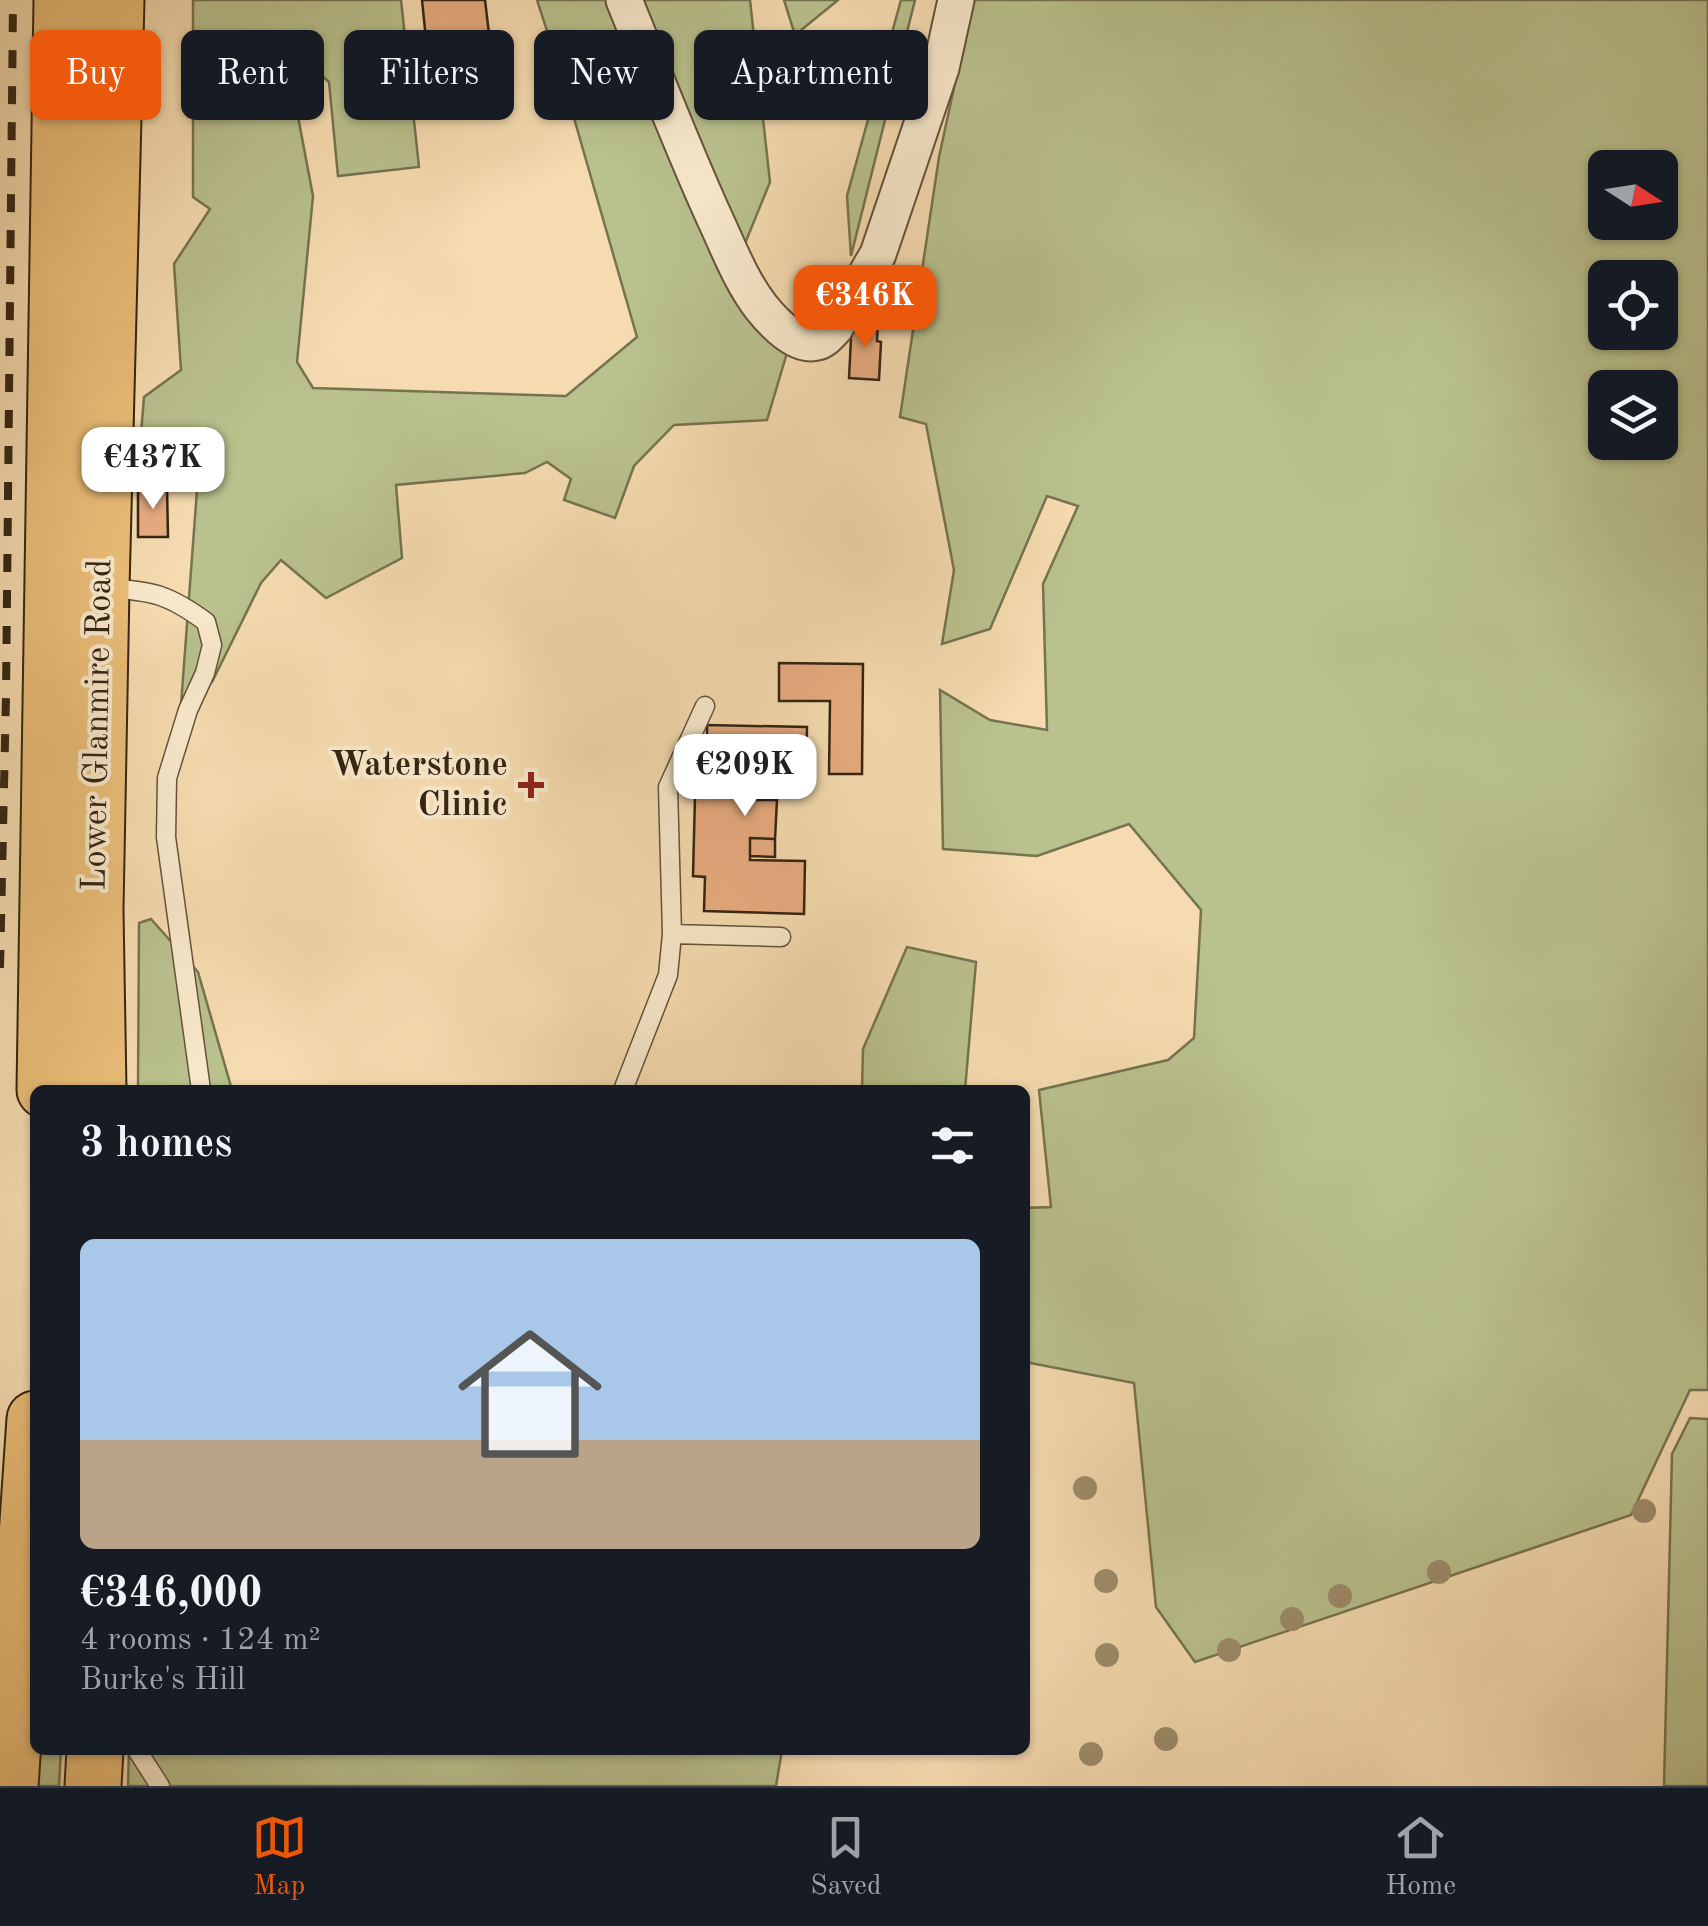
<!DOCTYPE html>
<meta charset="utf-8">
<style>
:root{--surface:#171b24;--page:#20242c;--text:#f1f3f6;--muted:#9ea1a6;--line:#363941;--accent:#ea580c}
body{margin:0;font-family:"Old Standard TT",serif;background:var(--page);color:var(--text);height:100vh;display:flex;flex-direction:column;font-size:38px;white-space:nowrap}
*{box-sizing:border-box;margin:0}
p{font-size:32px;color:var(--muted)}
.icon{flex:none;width:55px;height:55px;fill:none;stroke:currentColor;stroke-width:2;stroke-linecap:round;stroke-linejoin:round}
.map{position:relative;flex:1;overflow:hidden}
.side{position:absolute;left:30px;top:1085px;width:1000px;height:670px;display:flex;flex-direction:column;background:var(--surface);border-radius:15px;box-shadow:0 2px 8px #0004}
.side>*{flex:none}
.banner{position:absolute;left:30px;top:30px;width:1000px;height:90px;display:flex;gap:20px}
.needle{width:65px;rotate:102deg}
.fabs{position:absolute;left:1588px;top:150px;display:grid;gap:20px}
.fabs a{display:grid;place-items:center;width:90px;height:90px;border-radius:15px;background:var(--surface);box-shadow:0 2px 8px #0004;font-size:50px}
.price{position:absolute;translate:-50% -85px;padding:0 22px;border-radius:20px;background:#fff;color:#222;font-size:32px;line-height:65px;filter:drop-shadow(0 2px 5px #0008)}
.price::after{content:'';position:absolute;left:50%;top:60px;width:30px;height:22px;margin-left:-15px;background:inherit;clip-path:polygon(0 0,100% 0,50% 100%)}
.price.current{background:var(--accent);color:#fff}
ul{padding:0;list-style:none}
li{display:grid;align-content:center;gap:20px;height:530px;padding:0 50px}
li span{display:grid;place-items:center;height:310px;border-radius:15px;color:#555}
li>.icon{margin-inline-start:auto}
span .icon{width:180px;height:180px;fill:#fffc;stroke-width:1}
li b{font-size:42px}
h2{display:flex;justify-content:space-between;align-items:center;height:120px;padding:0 50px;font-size:42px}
.pill{padding:0 35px;border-radius:15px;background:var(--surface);box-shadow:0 2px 8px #0004;font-size:35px;line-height:90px}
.pill.current{background:var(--accent);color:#fff}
.dock{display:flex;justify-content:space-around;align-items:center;height:140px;border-top:2px solid var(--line);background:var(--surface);font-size:28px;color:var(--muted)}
.dock a{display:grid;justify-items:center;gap:5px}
.dock .current{color:var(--accent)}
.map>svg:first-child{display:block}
</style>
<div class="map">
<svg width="1708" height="1786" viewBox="0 0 1708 1786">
<rect width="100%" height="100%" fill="#f5dbaf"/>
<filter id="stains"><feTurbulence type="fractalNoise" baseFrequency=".002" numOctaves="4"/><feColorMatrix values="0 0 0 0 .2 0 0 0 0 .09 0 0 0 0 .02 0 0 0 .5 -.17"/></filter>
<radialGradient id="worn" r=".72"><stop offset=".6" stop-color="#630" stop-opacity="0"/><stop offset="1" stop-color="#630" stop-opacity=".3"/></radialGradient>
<!-- green -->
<path fill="#b9c18d" stroke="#767350" stroke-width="2.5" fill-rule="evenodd" d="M193,0H401L419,167L338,176L329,82L284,42L313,196L297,362L313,388L566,396L637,337L563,80L537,0H614L789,346L767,420L674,425L634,466L615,518L564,500L571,479L547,462L525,473L396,485L402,558L326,598L281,560L261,583L212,682L181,705L197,490L170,445L141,434L144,397L181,370L174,264L210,209L193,197Z
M641,0H750L770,182L742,251Z
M784,0H838L795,35Z
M901,0H915L851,256L847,196Z
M973,0H1708V1390H1690L1631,1515L1195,1662L1156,1607L1134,1383L1025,1362V1208L1051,1207L1039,1090L1168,1060L1194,1038L1201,910L1129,824L1037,856L943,849L940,690L990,720L1047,730L1043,584L1078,506L1047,496L990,629L942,644L954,570L926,424L900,417L939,157ZM1605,168H1660V222H1605ZM1605,278H1660V332H1605ZM1605,388H1660V442H1605Z
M151,919L198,972L232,1090H138L139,923Z
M907,947L976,962L965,1090H862L863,1049Z
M1690,1418L1708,1419V1786H1664L1672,1454Z
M35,1750H61L59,1786H27Z
M129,1750H782L776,1786H128Z"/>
<!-- building -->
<path fill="#e7ac80" stroke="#342513" stroke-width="2.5" d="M422,0H485L490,42L427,49Z
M852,319L878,321L877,341L881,342L879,380L849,378Z
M138,487H167L168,537H138Z
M779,663L863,664L862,774H829L830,701H779Z
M707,725L807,727L806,778L750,777V800H777L775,839L750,838V860L805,861L804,914L704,911L705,877L693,876L696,756H707Z
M750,838L775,839V857L750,856Z"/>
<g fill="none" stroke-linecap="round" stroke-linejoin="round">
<!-- lane casing -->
<g stroke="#64523a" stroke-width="21">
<path id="lane" d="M106,588C153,591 168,594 206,622L212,645L205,673L188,710L167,778L166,837L201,1090
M672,934L781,937
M623,1090L668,975L672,934L668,787L705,706
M137,1750L160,1786"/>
</g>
<!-- street casing -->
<g stroke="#64523a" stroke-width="39">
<path id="street" d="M624,0C654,73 682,147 715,219C729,249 741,281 761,307C773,322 797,348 817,342C824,341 830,333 835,328L878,254L941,68L956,0"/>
</g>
<!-- highway casing -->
<g stroke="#342513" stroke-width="59">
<path id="highway" d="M45,1090L62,0
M98,1090L95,910L101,588L116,0
M10,1786L35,1419
M93,1786L95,1750"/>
</g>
<!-- lane -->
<use href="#lane" stroke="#f8e8cb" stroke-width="18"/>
<!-- street -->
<use href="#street" stroke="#f8e8cb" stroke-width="35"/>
<!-- highway -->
<use href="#highway" stroke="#eabe78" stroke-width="55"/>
<!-- rail -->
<path stroke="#342513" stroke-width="8" stroke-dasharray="18 18" stroke-linecap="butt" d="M0,968L6,696L13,0"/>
</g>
<!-- trees -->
<g fill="#9d8c6a">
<circle cx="1085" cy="1488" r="12"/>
<circle cx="1644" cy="1511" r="12"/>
<circle cx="1439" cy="1572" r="12"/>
<circle cx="1106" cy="1581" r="12"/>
<circle cx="1340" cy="1596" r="12"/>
<circle cx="1292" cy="1619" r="12"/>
<circle cx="1229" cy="1650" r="12"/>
<circle cx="1107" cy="1655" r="12"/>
<circle cx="1166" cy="1739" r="12"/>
<circle cx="1091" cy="1754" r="12"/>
</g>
<!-- markers -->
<path fill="#8f2418" stroke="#f8e8cb" stroke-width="4" d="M526 770h10v10h10v10h-10v10h-10v-10h-10v-10h10z"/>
<g text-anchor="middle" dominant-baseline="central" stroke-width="8" stroke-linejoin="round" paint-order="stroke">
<!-- street labels -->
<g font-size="35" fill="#342513" stroke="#f8e8cb">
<text transform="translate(98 725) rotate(-89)">Lower Glanmire Road</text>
</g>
<!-- poi labels -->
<g font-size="35" font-weight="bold" fill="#342513" stroke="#f8e8cb" text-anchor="end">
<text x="508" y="765">Waterstone<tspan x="508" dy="40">Clinic</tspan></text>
</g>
</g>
<rect width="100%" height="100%" filter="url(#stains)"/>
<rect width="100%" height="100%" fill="url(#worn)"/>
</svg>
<div class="fabs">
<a><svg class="needle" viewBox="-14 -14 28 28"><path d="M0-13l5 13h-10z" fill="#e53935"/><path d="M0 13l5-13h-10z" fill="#9ea1a6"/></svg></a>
<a><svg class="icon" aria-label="locate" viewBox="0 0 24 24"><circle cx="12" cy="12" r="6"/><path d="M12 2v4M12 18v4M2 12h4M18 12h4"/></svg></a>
<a><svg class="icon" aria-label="layers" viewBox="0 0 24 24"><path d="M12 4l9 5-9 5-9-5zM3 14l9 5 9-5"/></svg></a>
</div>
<b class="price current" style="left:865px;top:350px">€346K</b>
<b class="price" style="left:153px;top:512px">€437K</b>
<b class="price" style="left:745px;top:819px">€209K</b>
<div class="banner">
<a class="pill current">Buy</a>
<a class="pill">Rent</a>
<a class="pill">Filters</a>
<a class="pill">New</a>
<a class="pill">Apartment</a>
</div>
<section class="side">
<h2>3 homes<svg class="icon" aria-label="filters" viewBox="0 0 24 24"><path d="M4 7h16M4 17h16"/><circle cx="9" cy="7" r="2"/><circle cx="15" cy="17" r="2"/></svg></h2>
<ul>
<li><span style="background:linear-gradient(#a9c7e8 65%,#b9a48a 0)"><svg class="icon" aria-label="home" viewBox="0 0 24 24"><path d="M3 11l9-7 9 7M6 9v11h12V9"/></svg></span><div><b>€346,000</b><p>4 rooms · 124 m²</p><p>Burke's Hill</p></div></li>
</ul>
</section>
</div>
<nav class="dock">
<a class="current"><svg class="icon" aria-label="map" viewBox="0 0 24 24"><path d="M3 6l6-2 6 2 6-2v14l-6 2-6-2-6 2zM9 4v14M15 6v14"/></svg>Map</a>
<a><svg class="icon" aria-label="saved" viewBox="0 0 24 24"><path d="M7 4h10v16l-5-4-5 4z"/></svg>Saved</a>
<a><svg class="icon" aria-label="home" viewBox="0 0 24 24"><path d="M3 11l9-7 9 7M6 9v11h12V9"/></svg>Home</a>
</nav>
